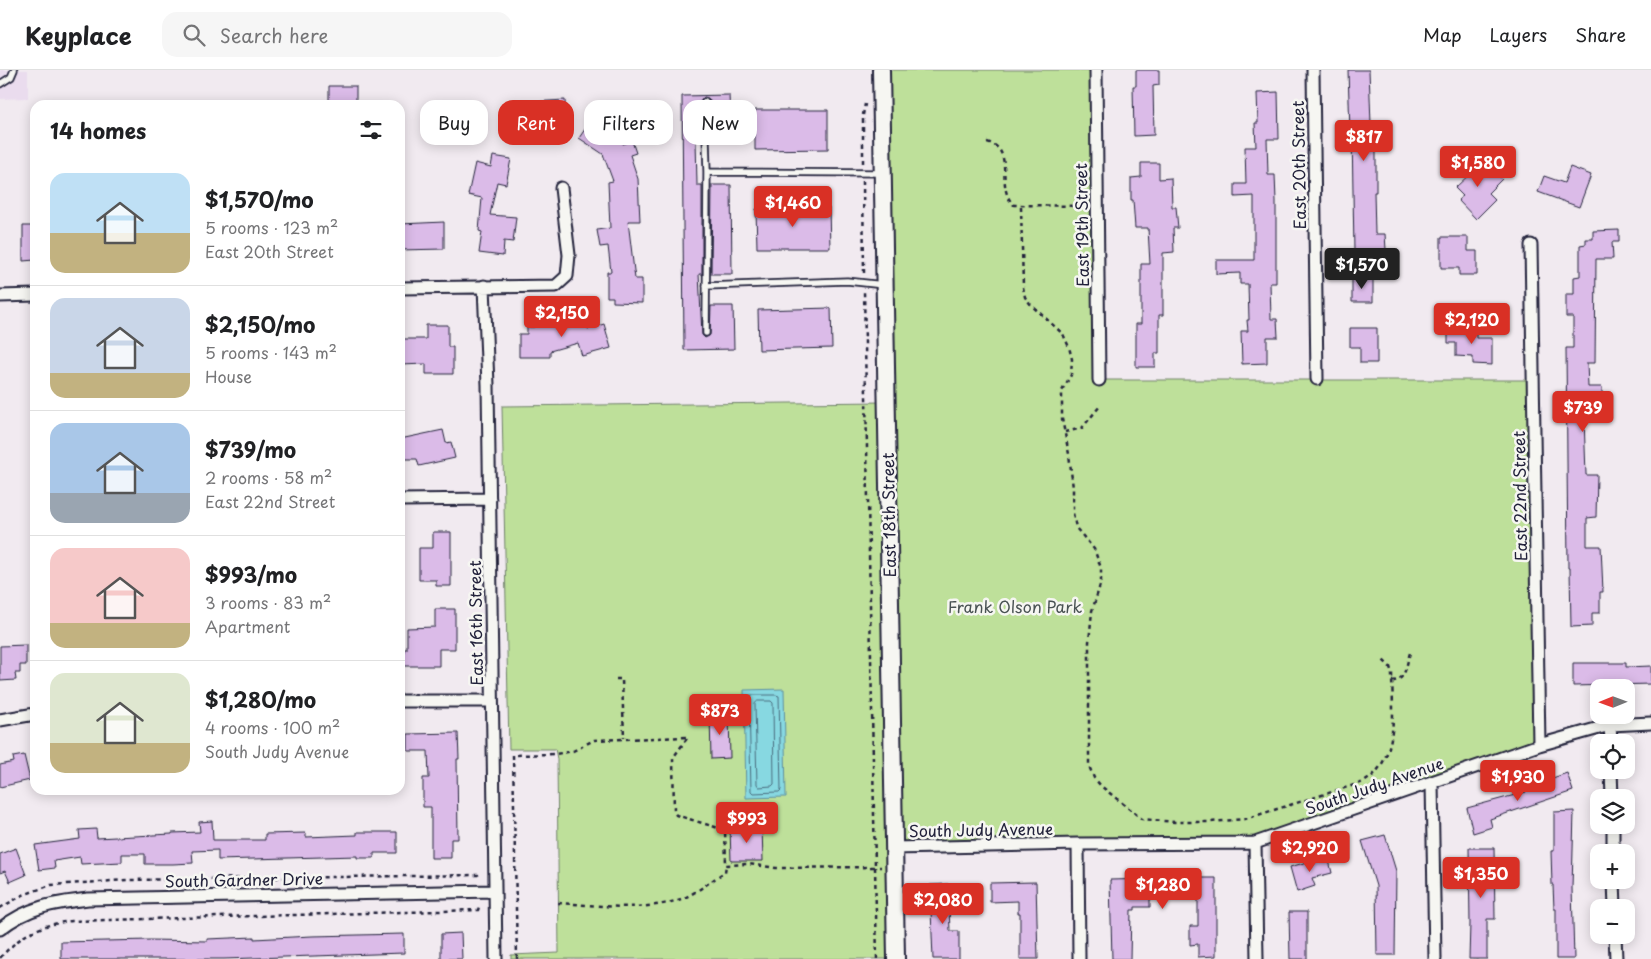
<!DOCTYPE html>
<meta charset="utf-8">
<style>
:root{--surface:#fff;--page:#f6f6f6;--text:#202124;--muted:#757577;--line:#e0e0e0;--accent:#d93025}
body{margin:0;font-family:"Playpen Sans",sans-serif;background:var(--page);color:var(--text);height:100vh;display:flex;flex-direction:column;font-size:19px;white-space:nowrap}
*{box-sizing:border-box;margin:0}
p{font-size:16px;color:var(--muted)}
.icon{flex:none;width:28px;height:28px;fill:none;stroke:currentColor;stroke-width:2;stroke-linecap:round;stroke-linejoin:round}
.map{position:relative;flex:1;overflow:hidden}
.side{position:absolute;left:30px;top:30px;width:375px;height:695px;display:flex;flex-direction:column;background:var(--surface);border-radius:15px;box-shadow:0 2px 12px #0003}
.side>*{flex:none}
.guide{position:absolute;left:420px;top:30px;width:475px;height:45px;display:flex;gap:10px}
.needle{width:32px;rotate:269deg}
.controls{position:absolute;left:1590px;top:609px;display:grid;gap:10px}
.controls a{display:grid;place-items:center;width:45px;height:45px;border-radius:10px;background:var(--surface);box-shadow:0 2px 12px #0003;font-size:25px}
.price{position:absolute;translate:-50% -42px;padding:0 11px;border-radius:5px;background:var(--accent);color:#fff;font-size:16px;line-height:32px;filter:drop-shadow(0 1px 2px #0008)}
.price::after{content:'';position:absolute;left:50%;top:30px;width:15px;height:11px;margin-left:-8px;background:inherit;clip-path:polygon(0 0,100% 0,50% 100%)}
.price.on{background:#222;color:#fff}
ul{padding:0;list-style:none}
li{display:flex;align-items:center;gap:15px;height:125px;padding:0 20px}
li+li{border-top:1px solid var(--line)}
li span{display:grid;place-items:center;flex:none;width:140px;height:100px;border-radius:15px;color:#555}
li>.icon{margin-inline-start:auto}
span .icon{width:60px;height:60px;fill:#fffc;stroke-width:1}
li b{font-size:21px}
h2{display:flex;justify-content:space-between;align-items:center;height:60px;padding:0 20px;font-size:21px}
.chip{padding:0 18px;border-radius:15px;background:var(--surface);box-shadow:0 2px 12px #0003;font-size:18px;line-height:45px}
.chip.on{background:var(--accent);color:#fff}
header{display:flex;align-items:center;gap:30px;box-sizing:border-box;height:70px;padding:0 25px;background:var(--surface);border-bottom:1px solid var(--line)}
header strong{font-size:24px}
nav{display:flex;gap:28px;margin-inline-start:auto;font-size:18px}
.search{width:350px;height:45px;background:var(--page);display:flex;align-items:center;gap:12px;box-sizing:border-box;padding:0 18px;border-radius:15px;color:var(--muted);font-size:19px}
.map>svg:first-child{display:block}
</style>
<header>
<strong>Keyplace</strong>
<div class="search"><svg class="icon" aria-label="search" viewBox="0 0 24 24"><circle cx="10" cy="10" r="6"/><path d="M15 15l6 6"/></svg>Search here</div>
<nav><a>Map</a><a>Layers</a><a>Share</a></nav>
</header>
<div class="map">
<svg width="1651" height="889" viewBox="0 0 1651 889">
<rect width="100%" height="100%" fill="#f1eaf0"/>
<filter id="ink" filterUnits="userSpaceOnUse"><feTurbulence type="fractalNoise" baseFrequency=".02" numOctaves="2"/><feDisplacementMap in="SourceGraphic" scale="10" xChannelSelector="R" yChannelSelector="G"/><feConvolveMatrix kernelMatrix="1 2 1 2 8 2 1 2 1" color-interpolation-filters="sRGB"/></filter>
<g filter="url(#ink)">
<!-- built -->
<path fill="#eadcee" d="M0,0H28V28L0,29Z"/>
<!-- green -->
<path fill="#bee09a" stroke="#70816a" d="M881,0H1096L1099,310H1533L1539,675L1255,773L894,778L889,889H511V885L559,883L557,689L555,679H509L502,336L886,332Z"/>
<!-- water -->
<path fill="#87d8e1" stroke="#5f8f9f" d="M784,619L786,727L746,728L744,620Z"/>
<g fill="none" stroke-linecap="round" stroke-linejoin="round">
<!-- shore -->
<path stroke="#4a6b7d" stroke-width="1" d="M751,625H776L779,626L781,720L779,722L753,723L751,721L749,628Z
M758,631H771L773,633L774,714L772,716L759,717L757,714L755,634Z"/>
</g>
<!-- building -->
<path fill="#dbbbe8" stroke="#22223b" d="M1136,0H1159V15L1153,16L1154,65L1134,66L1133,16H1136Z
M1348,0H1369L1371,54L1388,55V70H1376V122H1374L1375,164H1385L1386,180L1354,181L1352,62H1350Z
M329,16H356V35H329Z
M1278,22L1279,69H1267L1268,105H1275L1276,131V213H1270L1271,249H1277L1278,267H1267V293L1242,294L1241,261H1248L1247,250H1249L1248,214H1240V203L1216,204V190H1254V126L1235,127V114H1246L1245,77H1256L1255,53H1258L1257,23Z
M729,25L731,69L711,70L710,31L708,28L704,27L700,32L701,70H696L697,115H702V204H699L702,265L705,268L710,265L711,236H733L734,279L684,280L682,26Z
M565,30L566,53H557L553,50L554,68L529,69L528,53H532L531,32Z
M755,40H828V79L755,80Z
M594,46L619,64L623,74L632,71L636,83L630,85L638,109L640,151H628L635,209H642V233L613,232V227H607V202H611L608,176L600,177L597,160L610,158L608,112L613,111L603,84L579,68Z
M493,86L511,89L506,114L497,112L490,145L516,147L513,172L504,171L503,186L479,183L482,162L479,161L482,128L468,125L475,93L491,97Z
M1480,86L1502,109L1488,123L1495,130L1476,149L1458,130L1463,126L1455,118L1474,100L1470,96Z
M1141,93H1159V109L1171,108L1172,137H1176L1178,158H1173L1174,182L1163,183V245H1159V283H1155V297H1136V254H1141V194H1150L1148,158H1135L1133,130H1131V108L1141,107Z
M1570,97L1591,105L1579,137L1538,122L1544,106L1564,113Z
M712,115H731L732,204H711Z
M829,138L830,178H757L756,139Z
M444,152V179L400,180V154Z
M23,156H35V190L23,191Z
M1619,160V172H1612L1613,189H1596L1595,293H1587L1588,317H1602V334L1586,335L1587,348H1584L1586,405H1597L1596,447L1587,448V476H1601L1603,522H1600V543H1592V556L1571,557L1570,498H1568L1566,278H1573V247H1566V224H1574V207L1580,206V175L1586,174V169H1593V161Z
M1441,167H1468V181H1477V205H1459V198H1441Z
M1352,207H1373V232H1352Z
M831,238L832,278L759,280L758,240Z
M586,249L588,259L604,254L611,278L582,286L578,273L550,281V287H519V264H527V257H534V251H558V256Z
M426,255H448V277H453V304H426V294L400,295V269H426Z
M1455,256H1476V268H1492V295L1473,294V287L1456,286V273H1448V262H1456Z
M1350,258H1377V293H1360V277H1350Z
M443,360L446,373L451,372L455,388L419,396L417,389H400V369Z
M433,462H451V516H436V510H419V478H433Z
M435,539H455V579H439V596H404V579H407V558L435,557Z
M26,575V595H20V603H15L16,610L0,611V576Z
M1573,593H1626V597L1651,596V614L1573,616Z
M729,644L730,688L711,689L710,645Z
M458,663L459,689H457L458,769H451V788H431V737H423V708H429L428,681H408V664Z
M24,685L30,710L0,717V695L14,692L13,687Z
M1567,703L1573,721L1490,749L1492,757L1473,763L1467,738L1526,722L1524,718Z
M1574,741L1572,818L1574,889H1556V839H1554L1553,815H1552L1551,781H1554V742Z
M212,751L213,770H265V764L306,763V767L357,765V762H397V783H374V788H357V786L218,790V780L192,781L193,793L173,794H145V784H122V792L81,794L80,787L54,791L55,798L39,800L35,775L80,769L79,760L96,759L97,768L172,764V763L200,762L199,752Z
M762,756L763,791H731L730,757Z
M1385,765L1396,801L1395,885H1377L1376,816L1362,771Z
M16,778L26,805L10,812L5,801L0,803V784Z
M1469,778H1494L1495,849H1487V889H1469L1470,854Z
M1328,786L1332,803L1312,808L1315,816L1297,822L1290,797Z
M1198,808H1216V886L1198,887V874L1190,875V856H1198V826L1155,827V829H1150V837H1135V840H1131L1130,889H1112L1110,810Z
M1036,812L1038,889H1020V843H1018V831L990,832V813Z
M948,814L950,861H959V889H933L930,815Z
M1289,842H1307V889H1290Z
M461,863L462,889H441V864Z
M404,864V883L224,889H61V872L150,870L207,871V869L254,867V869L312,866Z"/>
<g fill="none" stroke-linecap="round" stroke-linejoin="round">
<!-- lane casing -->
<g stroke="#22223b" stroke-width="9">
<path id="lane" d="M0,14L11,7L14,0
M705,32L707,102
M706,216L847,211L884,215
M706,263L707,102L881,103"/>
</g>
<!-- street casing -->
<g stroke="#22223b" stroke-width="15">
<path id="street" d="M1096,0L1099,310
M1313,0L1317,309
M1531,175L1539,675
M484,216L488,315L496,889
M400,218L556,216L567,206L569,185L561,118
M0,226L35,225
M400,430L490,429
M400,631H492
M0,650L35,644
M1610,655L1611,672
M1611,700L1612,728
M1432,713L1435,889
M1613,755V782
M1255,773L1257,889
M1078,774L1079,889
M893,778L1078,774L1255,773L1539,675L1610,655L1651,653
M1614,810L1615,838
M0,859C28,837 53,833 88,829L495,821
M1615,865L1616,889"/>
</g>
<!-- secondary casing -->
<g stroke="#22223b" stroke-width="20">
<path id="secondary" d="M881,0L896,889"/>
</g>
<!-- path -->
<path stroke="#22223b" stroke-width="2.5" stroke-dasharray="4 4" stroke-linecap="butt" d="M987,72C1017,80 994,117 1014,135L1086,136
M863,93V45L865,34
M863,111L864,203
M1021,137L1023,217L1025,227L1031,235L1063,264L1069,277L1072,289L1071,305L1062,321V349L1069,384L1073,418V443L1076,458L1094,479L1101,498V512L1092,541L1089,572V696L1094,708L1101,716L1142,749L1175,752H1211L1245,749L1364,712C1368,709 1373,706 1376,702C1399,675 1392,635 1392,603L1390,597L1382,589
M1065,362L1082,358L1100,336
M616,609H622L624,668
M1392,611C1406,611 1406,595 1410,583
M558,833C595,835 643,842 678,830C695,825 710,811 725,802L726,795
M0,838L23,825L51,815L128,810L478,805V809
M0,888C21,864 41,854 72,851L478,840L480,834
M517,889L513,685L556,684L573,681L594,670L688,667L673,688L674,742L676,745L725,760L726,795L749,794L776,798L875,797L864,221
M877,889L875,797H881"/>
<!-- lane -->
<use href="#lane" stroke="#f6f6f2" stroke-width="5.5"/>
<!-- street -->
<use href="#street" stroke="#f6f6f2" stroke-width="11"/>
<!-- secondary -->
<use href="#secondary" stroke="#f6f6f2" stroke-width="16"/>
</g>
</g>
<g text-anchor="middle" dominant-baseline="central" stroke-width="5" stroke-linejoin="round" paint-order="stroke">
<!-- street labels -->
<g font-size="16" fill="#22223b" stroke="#f6f6f2">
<text transform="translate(1298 95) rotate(-91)">East 20th Street</text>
<text transform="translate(1081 155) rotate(-91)">East 19th Street</text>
<text transform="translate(1519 426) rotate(-91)">East 22nd Street</text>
<text transform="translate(888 445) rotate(-91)">East 18th Street</text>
<text transform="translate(475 553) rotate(-91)">East 16th Street</text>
<text transform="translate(1374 715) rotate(-19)">South Judy Avenue</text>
<text transform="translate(981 759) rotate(-1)">South Judy Avenue</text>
<text transform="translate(244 809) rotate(-1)">South Gardner Drive</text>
</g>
<!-- park labels -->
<g font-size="16" fill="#495253" stroke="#f6f6f2">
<text x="1015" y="536">Frank Olson Park</text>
</g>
</g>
</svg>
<div class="controls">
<a><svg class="needle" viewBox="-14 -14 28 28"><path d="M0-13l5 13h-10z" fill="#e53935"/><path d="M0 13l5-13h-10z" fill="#757577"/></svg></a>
<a><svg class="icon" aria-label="locate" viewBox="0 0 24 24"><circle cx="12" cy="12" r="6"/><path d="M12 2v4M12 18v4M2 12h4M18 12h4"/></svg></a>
<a><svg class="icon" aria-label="layers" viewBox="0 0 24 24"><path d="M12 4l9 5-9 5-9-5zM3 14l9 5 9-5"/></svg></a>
<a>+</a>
<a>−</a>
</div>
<b class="price" style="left:1364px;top:92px">$817</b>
<b class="price" style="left:1478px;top:118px">$1,580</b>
<b class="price" style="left:793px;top:158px">$1,460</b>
<b class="price on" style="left:1362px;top:220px">$1,570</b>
<b class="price" style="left:562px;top:268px">$2,150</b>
<b class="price" style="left:1472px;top:275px">$2,120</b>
<b class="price" style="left:1583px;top:363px">$739</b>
<b class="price" style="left:720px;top:666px">$873</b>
<b class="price" style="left:1518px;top:732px">$1,930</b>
<b class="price" style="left:747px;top:774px">$993</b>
<b class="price" style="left:1310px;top:803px">$2,920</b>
<b class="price" style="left:1481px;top:829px">$1,350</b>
<b class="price" style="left:1163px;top:840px">$1,280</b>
<b class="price" style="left:943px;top:855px">$2,080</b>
<div class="guide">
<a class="chip">Buy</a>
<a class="chip on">Rent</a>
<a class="chip">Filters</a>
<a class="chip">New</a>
</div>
<section class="side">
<h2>14 homes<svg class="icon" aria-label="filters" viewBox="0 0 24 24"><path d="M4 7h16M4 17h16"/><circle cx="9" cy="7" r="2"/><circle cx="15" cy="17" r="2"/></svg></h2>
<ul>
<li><span style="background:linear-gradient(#bfe0f5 60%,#c2b280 0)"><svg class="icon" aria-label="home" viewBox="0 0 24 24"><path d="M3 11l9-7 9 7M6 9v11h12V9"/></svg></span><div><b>$1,570/mo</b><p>5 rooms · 123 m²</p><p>East 20th Street</p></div></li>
<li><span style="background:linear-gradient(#c9d6e8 75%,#c2b280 0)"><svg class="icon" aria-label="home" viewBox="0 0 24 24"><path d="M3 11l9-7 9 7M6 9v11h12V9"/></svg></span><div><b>$2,150/mo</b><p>5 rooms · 143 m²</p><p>House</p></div></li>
<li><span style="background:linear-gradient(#a9c7e8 70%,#9aa5b1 0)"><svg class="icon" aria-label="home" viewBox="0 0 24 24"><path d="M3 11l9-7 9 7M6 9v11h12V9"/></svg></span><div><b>$739/mo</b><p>2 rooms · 58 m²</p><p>East 22nd Street</p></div></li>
<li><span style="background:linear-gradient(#f6c9c9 75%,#c2b280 0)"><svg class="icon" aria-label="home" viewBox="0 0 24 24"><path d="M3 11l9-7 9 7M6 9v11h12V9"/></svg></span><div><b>$993/mo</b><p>3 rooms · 83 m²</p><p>Apartment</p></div></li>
<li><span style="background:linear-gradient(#dfe7d0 70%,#c2b280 0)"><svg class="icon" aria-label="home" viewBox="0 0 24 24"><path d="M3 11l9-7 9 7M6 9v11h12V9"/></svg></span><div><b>$1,280/mo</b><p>4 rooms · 100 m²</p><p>South Judy Avenue</p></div></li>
</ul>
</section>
</div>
